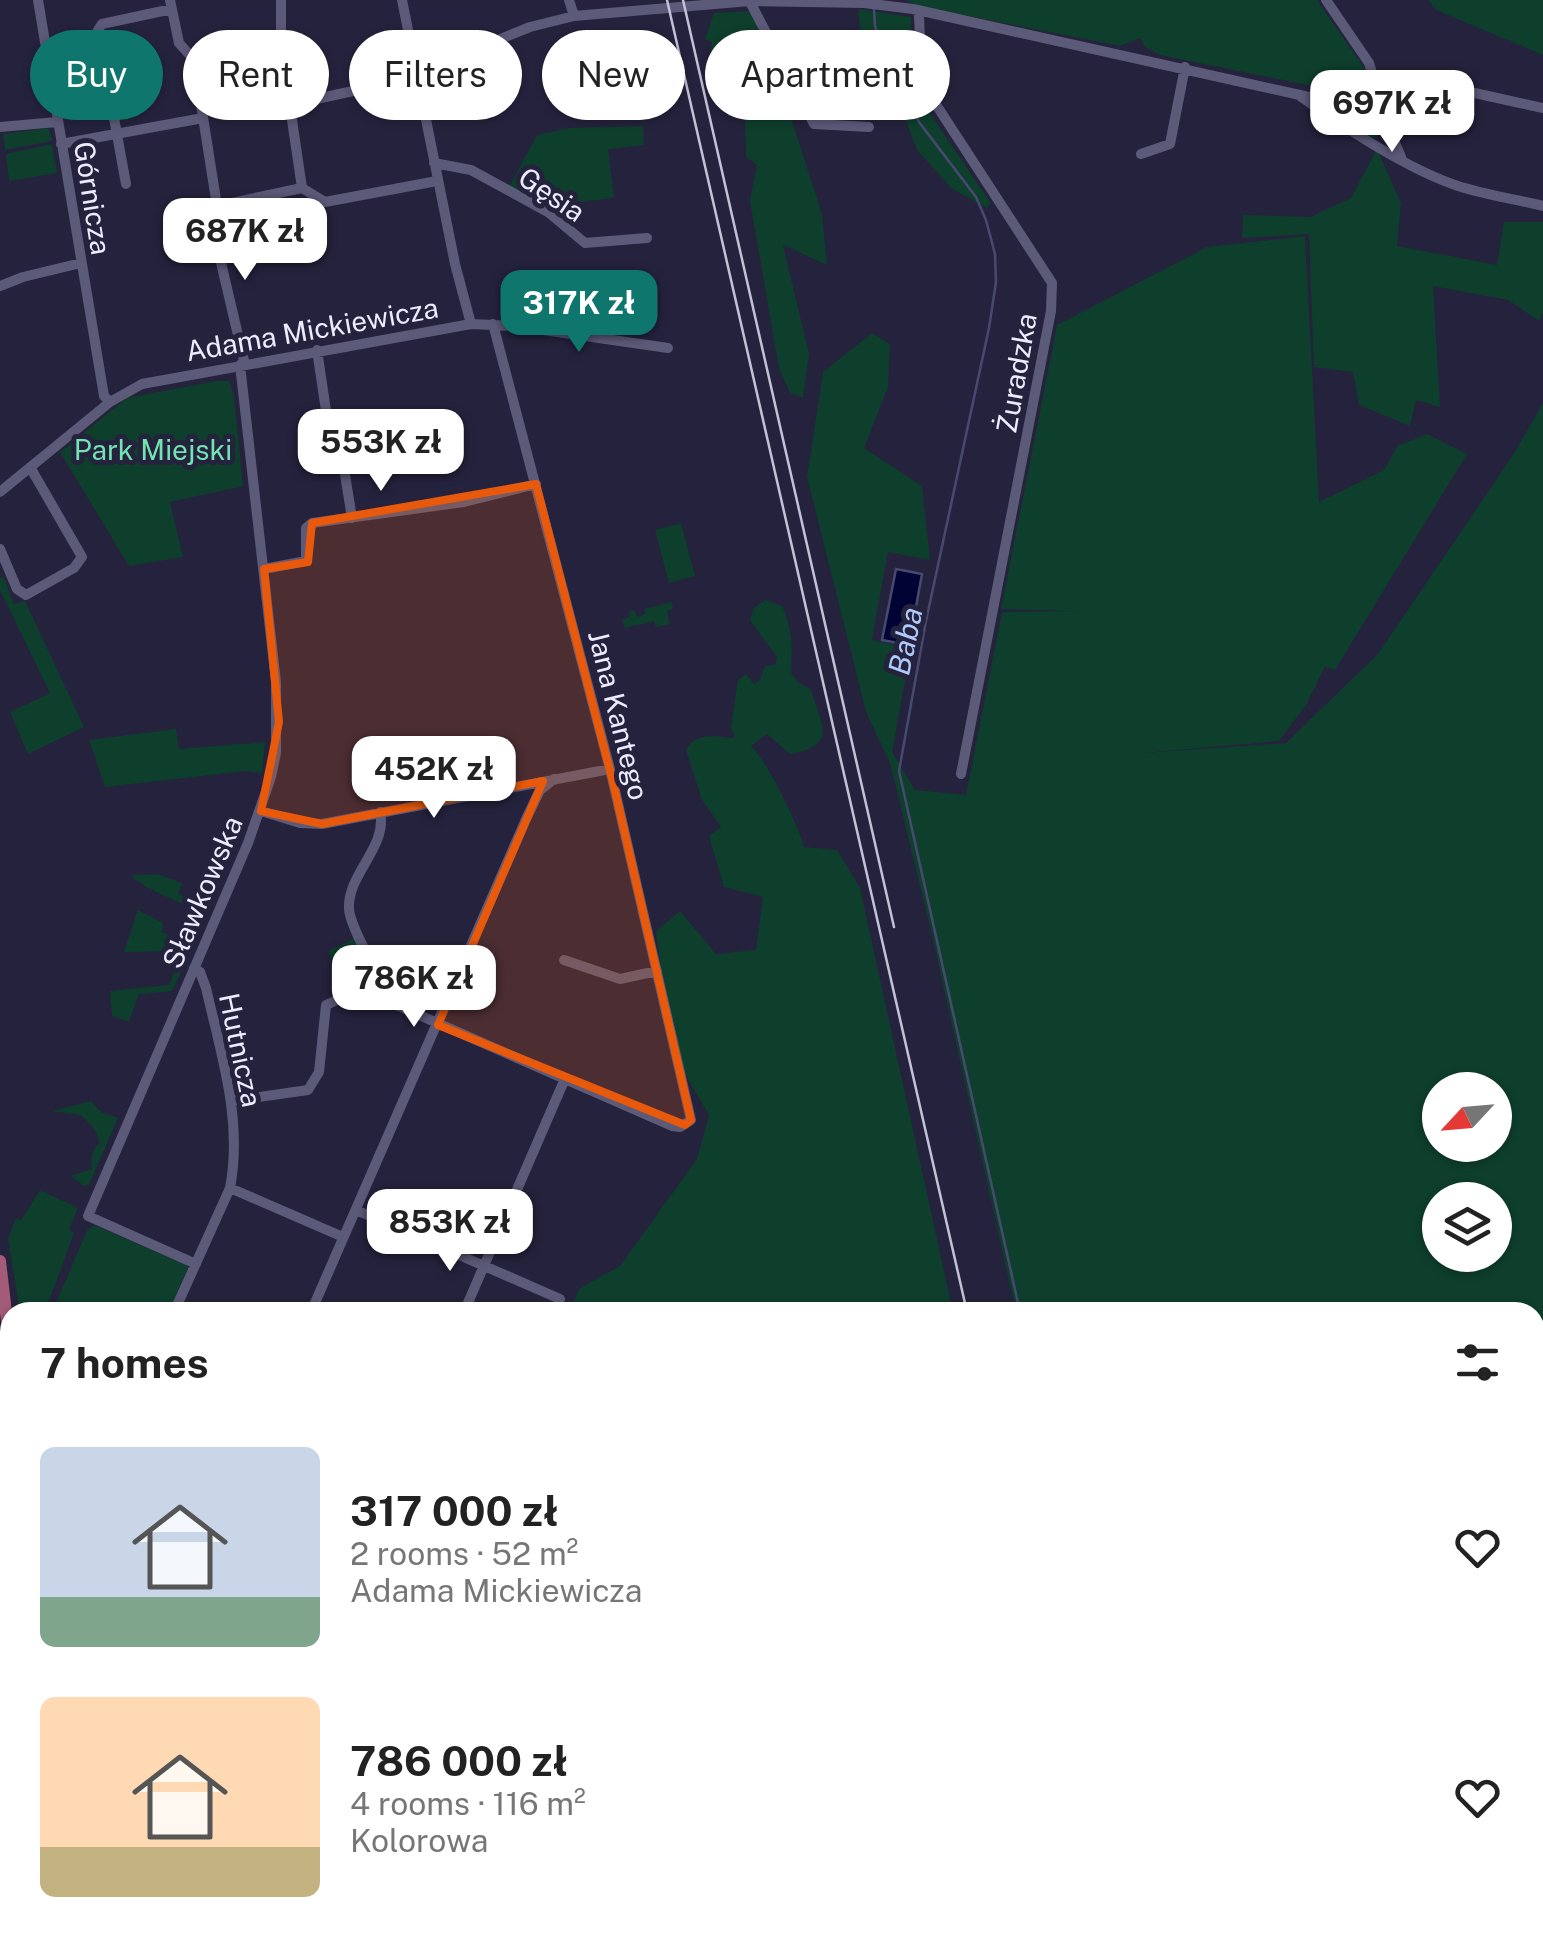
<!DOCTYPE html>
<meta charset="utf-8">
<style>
:root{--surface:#fff;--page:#f2f2f2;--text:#222;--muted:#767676;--accent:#0f766e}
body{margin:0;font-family:"Public Sans",sans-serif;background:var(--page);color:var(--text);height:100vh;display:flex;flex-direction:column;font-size:38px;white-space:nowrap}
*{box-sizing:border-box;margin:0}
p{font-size:32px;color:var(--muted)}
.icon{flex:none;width:55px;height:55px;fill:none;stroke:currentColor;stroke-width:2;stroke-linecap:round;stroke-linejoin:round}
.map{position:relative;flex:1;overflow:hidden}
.panel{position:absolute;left:0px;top:1302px;width:1545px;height:642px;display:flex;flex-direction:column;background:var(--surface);border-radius:30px 30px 0 0;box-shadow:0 2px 8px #0004}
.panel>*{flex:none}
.top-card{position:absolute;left:30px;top:30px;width:1000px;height:90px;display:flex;gap:20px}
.needle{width:65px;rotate:244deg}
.controls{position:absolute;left:1422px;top:1072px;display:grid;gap:20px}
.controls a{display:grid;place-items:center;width:90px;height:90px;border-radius:50%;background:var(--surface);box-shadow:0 2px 8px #0004;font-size:50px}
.price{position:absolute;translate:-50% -85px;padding:0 22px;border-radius:20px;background:#fff;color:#222;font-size:32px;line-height:65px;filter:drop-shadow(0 2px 5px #0008)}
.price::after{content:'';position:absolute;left:50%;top:60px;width:30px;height:22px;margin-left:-15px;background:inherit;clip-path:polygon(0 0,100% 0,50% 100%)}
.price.selected{background:var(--accent);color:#fff}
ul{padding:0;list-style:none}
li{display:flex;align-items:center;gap:30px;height:250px;padding:0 40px}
li span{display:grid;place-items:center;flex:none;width:280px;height:200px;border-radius:15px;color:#555}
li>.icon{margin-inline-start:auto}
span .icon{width:120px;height:120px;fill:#fffc;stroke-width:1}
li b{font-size:42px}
h2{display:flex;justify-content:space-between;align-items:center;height:120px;padding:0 40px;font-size:42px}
.pill{padding:0 35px;border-radius:45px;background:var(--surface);box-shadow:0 2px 8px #0004;font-size:35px;line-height:90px}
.pill.selected{background:var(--accent);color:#fff}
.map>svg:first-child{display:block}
</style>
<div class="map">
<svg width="1543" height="1944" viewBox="0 0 1543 1944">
<rect width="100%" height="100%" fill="#25223d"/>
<!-- green -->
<path fill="#0e3e2c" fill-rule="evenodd" d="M906,0H1317L1365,69L1366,76L1355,87L1328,89L1160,55L1145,47L1140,38L1120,46L918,6Z
M1428,0H1543V55L1436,10Z
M858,9L911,17L912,68L931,115L991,203L987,208L952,189L917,150L882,57L862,49Z
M752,11L767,55L732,115L725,107L727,102L716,84L720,66L710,61L712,42L705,39L714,13Z
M780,84L822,214L827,265L783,245L809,354L803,398L790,393L779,368L750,201L757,165L746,157L745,115Z
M1352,95C1375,100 1380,109 1380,132L1377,137L1371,138L1341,120L1334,110L1338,100Z
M643,126L644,145L608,149L614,198L545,206L509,187L537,135L569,128Z
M49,128L52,141L5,150L3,134Z
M52,144L57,173L9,181L6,154Z
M1377,149L1401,203L1397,246L1497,265L1504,222H1543V313L1539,321L1508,300L1433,286L1440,407L1416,400L1410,426L1359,405L1353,372L1314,367L1309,234L1242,238L1243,215L1310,217L1351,198Z
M1305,236L1319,502L1384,470L1397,446L1427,434L1467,454L1335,670L1325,667L1306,705L1279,741L1144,753L1286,743L1378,654L1513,455L1543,403V1944H1287L1280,1935H1535V1312H1016L932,935L890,763L866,712L807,477L823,372L872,333L890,344L888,387L864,448L922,486L930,560L888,552L872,640L911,648L892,752L915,790L966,795L1002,612L1079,611L1001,609L1057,325L1207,247ZM1495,1090V1145H1440V1090ZM1495,1200V1255H1440V1200Z
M216,381H229L234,396L243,486L170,502L183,557L129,566L60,452L127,398Z
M681,523L695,576L669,583L655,530Z
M0,577L4,578L14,604L25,601L84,727L28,754L10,712L50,693L0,590Z
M765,600L782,606C793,630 792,647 791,673L799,683L811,689C820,724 840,745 790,754L767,734L751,746C766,759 799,826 804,847L837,850L860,888L953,1312H569L580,1288L620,1266L697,1159L709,1115L685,1074L662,978L656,931L680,911L716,954L756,950L763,897L724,887L709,836L721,827L702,800L686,750C694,732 718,736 735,738L731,727L738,680L746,674L754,684L760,680L765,666L775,665L777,657L750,620L754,608Z
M672,602L673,609L667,611L670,624L656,627L654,621L625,628L622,620L630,617L629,611L635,610L637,617L645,614L644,609Z
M176,729L179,749L265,742L262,773L246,771L105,787L89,740Z
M158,874L182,883L178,894L208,907L197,934L192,929L199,912L146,887L130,875Z
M138,910L163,923L162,932L180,939L190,936L192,945L167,951L124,952Z
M355,938L374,977L344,988L328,951Z
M179,961L185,964L172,991L139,994L129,1022L112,1016L110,991L169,985Z
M91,1101L101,1112L118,1118L89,1185L84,1186L71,1176L92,1169C90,1160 92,1148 100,1143L95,1130L81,1115L52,1111Z
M40,1190L78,1208L69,1229L74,1233L45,1312H20L8,1239L16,1218L21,1220Z
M94,1225L186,1265L188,1268L168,1312H52L87,1231Z
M9,1551H10V1835L0,1830V1588Z
M171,1935H439L433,1944H181Z
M698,1935H962L944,1944H702Z"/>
<!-- water -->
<path fill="#000334" stroke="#474971" stroke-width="2.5" d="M896,569L922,574L909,645L882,640Z"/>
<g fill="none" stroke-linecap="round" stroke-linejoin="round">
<!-- stream -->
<path stroke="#474971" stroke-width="2.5" d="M874,9L875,26L882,45L919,122L976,197L986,220L995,254L996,282L989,328L926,621L899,771L1020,1312
M1299,1935L1307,1944"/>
<!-- minor -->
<path stroke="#5c5a79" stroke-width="10" d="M38,0L104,396L110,402
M170,0L179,43L194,60
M281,0V45L302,188
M402,0L455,264L471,324
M569,0L574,16
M749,0L814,124L869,127
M1326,0L1369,63L1388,126L1401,157
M921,13L919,16L922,83L1052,283L1051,311L961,774
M194,60L217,206L215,237L245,365
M194,60L281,45
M417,73L530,27L574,16L750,1L864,3L913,9L1309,97L1443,86L1543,108
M1300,96C1345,128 1407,169 1458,186C1486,195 1515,199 1543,206
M289,105L417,77
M0,127L57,122
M61,144L203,118
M1141,154L1170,144L1185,67
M434,163L471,170L548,212L585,243L647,238
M126,184L98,30L102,24L172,9
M302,188L325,202L437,181
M217,206L302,188
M0,286L23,277L81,263
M317,350L329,431L341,450L352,518
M0,492L110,402L142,384L471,324L516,326L668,348
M0,549L17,589L26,595L74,568L82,557L30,467
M264,569L306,561V528L312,523L464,502L536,484
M261,811L300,823L322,824L610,769
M380,812C388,847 347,874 349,909C350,928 383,984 394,1004L672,1126L680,1127L691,1120L610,769L493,324
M564,960L620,979L657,971
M232,1101L308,1090L319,1072L326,1005L382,980
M230,1188L343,1237
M356,1210L560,1299
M196,1264L88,1216L248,843L271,777L276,753V682L240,365
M174,1312L230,1188C243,1120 221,1054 206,988L200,972L194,968
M311,1312L527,817L540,790L554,779
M464,1312L564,1081"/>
<!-- major -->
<path stroke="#a35b78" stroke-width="12" d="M0,1261L10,1347
M0,1535L10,1441"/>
<!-- rail -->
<path stroke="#c2c1d6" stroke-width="2.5" d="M667,0L967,1312
M683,0L894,927
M1233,1935L1241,1944
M1252,1935L1260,1944"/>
</g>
<!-- marked area -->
<path fill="#e8590c" fill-opacity="0.2" stroke="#e8590c" stroke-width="8" stroke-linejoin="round" d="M536,484L614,786L691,1120L685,1125L438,1025L543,781L322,824L261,811L279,722L264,569L308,562L312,523Z"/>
<g text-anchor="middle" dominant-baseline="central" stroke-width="10" stroke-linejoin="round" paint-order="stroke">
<!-- street labels -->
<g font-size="28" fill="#edecff" stroke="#25223d">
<text transform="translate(552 194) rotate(34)">Gęsia</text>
<text transform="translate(93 198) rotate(81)">Górnicza</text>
<text transform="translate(312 329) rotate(-10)">Adama Mickiewicza</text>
<text transform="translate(1016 373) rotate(-80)">Żuradzka</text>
<text transform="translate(619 715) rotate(76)">Jana Kantego</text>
<text transform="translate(202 892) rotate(-67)">Sławkowska</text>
<text transform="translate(241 1050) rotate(78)">Hutnicza</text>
</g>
<!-- park labels -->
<g font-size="28" fill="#72e4b2" stroke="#25223d">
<text x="153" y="449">Park Miejski</text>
</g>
<!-- water labels -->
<g font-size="30" font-style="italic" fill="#afcbfc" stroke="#25223d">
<text transform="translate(905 641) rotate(-78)">Baba</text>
</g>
</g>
</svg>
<div class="controls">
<a><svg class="needle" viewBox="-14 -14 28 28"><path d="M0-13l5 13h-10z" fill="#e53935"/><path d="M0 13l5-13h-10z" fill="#767676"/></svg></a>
<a><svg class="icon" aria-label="layers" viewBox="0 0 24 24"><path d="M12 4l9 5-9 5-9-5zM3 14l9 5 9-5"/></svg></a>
</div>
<b class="price" style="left:1392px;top:155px">697K zł</b>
<b class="price" style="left:245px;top:283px">687K zł</b>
<b class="price selected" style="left:579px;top:355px">317K zł</b>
<b class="price" style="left:381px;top:494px">553K zł</b>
<b class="price" style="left:434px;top:821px">452K zł</b>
<b class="price" style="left:414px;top:1030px">786K zł</b>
<b class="price" style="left:450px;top:1274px">853K zł</b>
<div class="top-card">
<a class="pill selected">Buy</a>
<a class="pill">Rent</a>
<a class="pill">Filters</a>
<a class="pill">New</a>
<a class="pill">Apartment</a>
</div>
<section class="panel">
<h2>7 homes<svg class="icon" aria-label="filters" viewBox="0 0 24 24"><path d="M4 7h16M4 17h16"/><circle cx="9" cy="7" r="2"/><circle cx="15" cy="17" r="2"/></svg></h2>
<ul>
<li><span style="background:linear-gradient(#c9d6e8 75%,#7fa58c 0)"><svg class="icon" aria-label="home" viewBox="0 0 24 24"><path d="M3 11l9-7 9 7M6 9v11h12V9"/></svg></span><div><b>317 000 zł</b><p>2 rooms · 52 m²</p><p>Adama Mickiewicza</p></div><svg class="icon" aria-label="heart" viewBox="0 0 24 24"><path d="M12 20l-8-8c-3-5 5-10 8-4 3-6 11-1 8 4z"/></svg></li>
<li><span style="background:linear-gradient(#ffd9b3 75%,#c2b280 0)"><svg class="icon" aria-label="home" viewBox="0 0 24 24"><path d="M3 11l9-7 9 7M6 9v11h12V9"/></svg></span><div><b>786 000 zł</b><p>4 rooms · 116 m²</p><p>Kolorowa</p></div><svg class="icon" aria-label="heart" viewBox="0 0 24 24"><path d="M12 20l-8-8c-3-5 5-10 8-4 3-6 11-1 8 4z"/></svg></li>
</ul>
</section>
</div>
